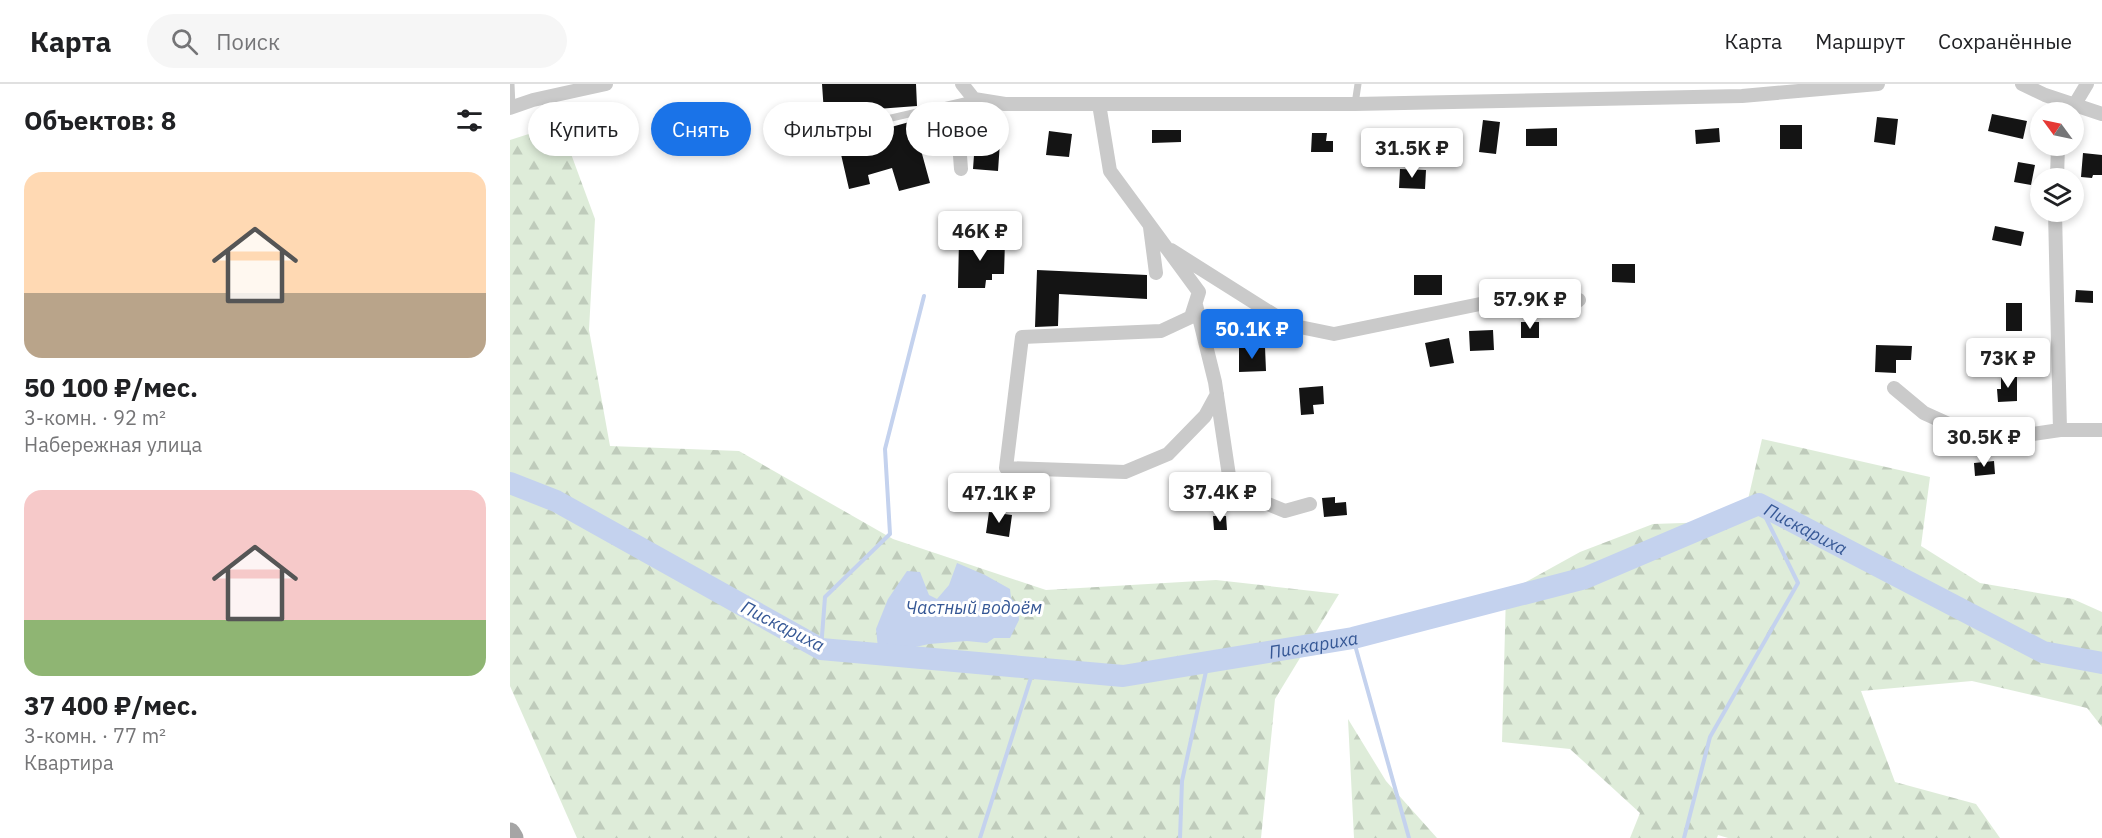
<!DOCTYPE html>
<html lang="ru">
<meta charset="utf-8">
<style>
:root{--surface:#fff;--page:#f6f6f6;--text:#202124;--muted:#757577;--line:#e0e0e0;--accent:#1a73e8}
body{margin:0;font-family:"IBM Plex Sans",sans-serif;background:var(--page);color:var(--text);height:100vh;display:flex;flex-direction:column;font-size:22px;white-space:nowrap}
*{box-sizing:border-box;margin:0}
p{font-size:20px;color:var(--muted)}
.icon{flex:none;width:33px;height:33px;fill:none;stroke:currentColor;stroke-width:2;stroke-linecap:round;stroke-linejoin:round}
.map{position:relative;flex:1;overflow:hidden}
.panel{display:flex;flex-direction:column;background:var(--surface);width:510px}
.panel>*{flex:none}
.banner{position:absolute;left:18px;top:18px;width:570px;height:54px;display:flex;gap:12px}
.needle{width:39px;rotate:303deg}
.fabs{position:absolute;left:1520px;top:18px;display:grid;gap:12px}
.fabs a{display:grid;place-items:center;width:54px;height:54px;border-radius:50%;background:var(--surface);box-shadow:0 3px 9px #0003;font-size:30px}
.price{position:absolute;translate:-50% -51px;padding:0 14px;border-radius:6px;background:#fff;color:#222;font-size:20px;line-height:39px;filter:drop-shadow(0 2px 3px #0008)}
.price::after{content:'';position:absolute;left:50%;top:36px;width:18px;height:14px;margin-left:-9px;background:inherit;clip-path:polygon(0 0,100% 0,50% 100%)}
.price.active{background:var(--accent);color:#fff}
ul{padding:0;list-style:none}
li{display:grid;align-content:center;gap:12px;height:318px;padding:0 24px}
li span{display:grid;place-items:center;height:186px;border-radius:18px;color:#555}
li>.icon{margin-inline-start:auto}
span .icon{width:108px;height:108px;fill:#fffc;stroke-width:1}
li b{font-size:26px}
h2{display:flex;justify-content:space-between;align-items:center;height:72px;padding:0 24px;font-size:26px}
.tag{padding:0 21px;border-radius:27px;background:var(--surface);box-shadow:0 3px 9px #0003;font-size:21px;line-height:54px}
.tag.active{background:var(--accent);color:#fff}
header{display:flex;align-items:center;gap:36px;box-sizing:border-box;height:84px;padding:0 30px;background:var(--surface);border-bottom:2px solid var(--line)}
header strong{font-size:28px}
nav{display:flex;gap:33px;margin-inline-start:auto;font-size:21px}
.search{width:420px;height:54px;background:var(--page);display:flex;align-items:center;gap:15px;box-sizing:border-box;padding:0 21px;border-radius:33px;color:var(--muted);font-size:22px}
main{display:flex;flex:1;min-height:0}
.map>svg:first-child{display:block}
</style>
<header>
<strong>Карта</strong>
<div class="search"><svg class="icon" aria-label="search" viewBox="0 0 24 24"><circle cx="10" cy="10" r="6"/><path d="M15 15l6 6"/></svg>Поиск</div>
<nav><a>Карта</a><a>Маршрут</a><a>Сохранённые</a></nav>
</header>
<main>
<section class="panel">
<h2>Объектов: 8<svg class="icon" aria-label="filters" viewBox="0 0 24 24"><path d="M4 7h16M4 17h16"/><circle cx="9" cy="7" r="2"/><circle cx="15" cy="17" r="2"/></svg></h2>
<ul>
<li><span style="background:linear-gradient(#ffd9b3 65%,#b9a48a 0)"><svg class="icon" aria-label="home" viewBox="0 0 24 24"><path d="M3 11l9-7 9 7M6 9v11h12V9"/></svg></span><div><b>50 100 ₽/мес.</b><p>3-комн. · 92 m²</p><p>Набережная улица</p></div></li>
<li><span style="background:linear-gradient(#f6c9c9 70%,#8fb573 0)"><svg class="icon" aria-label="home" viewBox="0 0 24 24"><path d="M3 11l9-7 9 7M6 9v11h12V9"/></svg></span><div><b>37 400 ₽/мес.</b><p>3-комн. · 77 m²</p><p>Квартира</p></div></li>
</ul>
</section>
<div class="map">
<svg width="1592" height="754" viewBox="0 0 1592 754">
<defs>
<pattern id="forest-firs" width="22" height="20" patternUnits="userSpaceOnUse" patternTransform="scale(1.5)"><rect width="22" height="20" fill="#deecd9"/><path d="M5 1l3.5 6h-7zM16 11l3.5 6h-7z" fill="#bfcbbb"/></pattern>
</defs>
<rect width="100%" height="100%" fill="#fff"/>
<!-- forest -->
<path fill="url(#forest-firs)" d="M50,40L85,135L79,246L100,362L229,367L383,455L536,506L706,496L829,510L765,615L751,754H67L0,602V56Z
M1252,355L1420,393L1411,462L1470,499L1563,515L1592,528V643L1577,624L1462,597L1351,607L1385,698L1466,720L1490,754H1218L1208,751L1207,754H1120L1130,729L1060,665L992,658L996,509L1070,468L1143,440L1233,437Z
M838,635L876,697L927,754H844Z"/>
<!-- water -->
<path fill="#c4d2ee" d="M447,479L475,491L500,505L501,514L508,521L509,536L500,554H484L477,559L457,557L419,560L401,564H368L366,545L378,515L397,487L410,488L419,511L427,515L439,501Z"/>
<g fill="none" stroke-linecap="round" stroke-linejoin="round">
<!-- stream -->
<path stroke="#c4d2ee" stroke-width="4" d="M843,554L899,754
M311,565L315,513L380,450L375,365L414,212
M470,754L524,584
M670,754L672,697L698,578
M1174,754L1200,653L1288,499L1249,420"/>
<!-- river -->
<path stroke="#c4d2ee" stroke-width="22" id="s1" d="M0,399L46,417L311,565L613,592L843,554L1075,494L1249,420L1533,568L1592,579"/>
</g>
<!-- building -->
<path fill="#141414" d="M312,0H406L407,22L314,29Z
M1482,30L1517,37L1513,55L1478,47Z
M1367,33L1388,35L1385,61L1364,58Z
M973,36L990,38L986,70L969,68Z
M403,37L420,99L389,107L382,84L358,91L360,100L339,105L330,66L365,58L363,48Z
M1270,41H1292V65H1270Z
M1047,44V62H1016V45Z
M1209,44L1210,58L1186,60L1185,46Z
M642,46H671V58L642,59Z
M539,47L562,50L559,73L536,71Z
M802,49H817L816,57H823V68H801Z
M465,57L490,58L488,87L463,85Z
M1573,69L1592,71V91H1583L1582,94L1571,93Z
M1508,78L1525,81L1521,101L1504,98Z
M890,85L916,86L915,105L889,104Z
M1485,142L1514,148L1511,162L1482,156Z
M449,155L495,157L494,190H482V196H476L475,204H448Z
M1102,180H1125V199L1102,198Z
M527,186L637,191V215L549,210L548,242L525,243Z
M904,191H932V211H904Z
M1566,206L1583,207V219L1565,218Z
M1496,219H1512V247H1496Z
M1011,238H1029V254H1011Z
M983,246L984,266L960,267L959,247Z
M939,254L944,279L920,283L915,259Z
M1366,261L1402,262L1401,276H1386V289L1365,288Z
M755,263L756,287L729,288V264Z
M1491,292H1507V317L1488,318L1487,305H1491Z
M813,302L814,320L803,321L804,330L791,331L789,304Z
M1484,377L1485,390L1465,392L1464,379Z
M825,413V419L836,418L837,431L814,433L812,414Z
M479,428L502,431L499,453L476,449Z
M703,432H716L717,446H704Z"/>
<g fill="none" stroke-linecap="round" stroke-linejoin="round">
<!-- service -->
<path stroke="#cacaca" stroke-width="7" d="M1,0L2,23
M845,20L848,0
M321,48L459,16"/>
<!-- minor -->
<path stroke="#cacaca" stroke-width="14" d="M452,0L464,15
M1512,0L1535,11L1592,30
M464,15L495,20H845L1232,12L1368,0
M589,20L600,87L689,208L681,233L651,247L512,253L496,384L615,388L658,370L695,332L707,310
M1565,20L1577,0
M0,24L23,16L96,0
M451,85L447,32L464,15
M1547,94L1548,62
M1545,128L1550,346
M640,143L646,189
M661,166L780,241L824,250L1009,212L1049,227L1069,216
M686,221L705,298L721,405L775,427L800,420
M1384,304L1414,329L1476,357L1550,346H1592"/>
<!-- primary -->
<path stroke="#a5a5a5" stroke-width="21" d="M0,749L3,754"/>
</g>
<g text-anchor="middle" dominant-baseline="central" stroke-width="6" stroke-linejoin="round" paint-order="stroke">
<!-- water labels -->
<g font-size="18" font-style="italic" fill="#355795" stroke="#fff">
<text stroke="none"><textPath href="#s1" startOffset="1371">Пискариха</textPath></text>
<text x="464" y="523">Частный водоём</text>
<text transform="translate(273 542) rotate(27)">Пискариха</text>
<text stroke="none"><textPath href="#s1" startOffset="849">Пискариха</textPath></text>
</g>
</g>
</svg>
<div class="fabs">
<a><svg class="needle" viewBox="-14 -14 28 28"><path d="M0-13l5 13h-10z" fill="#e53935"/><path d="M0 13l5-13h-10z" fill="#757577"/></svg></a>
<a><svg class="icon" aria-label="layers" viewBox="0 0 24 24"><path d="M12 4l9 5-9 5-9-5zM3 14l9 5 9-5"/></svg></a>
</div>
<b class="price" style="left:902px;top:95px">31.5K ₽</b>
<b class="price" style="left:470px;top:178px">46K ₽</b>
<b class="price" style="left:1020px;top:246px">57.9K ₽</b>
<b class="price active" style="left:742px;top:276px">50.1K ₽</b>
<b class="price" style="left:1498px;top:305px">73K ₽</b>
<b class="price" style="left:1474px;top:384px">30.5K ₽</b>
<b class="price" style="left:710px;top:439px">37.4K ₽</b>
<b class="price" style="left:489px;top:440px">47.1K ₽</b>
<div class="banner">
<a class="tag">Купить</a>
<a class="tag active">Снять</a>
<a class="tag">Фильтры</a>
<a class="tag">Новое</a>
</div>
</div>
</main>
